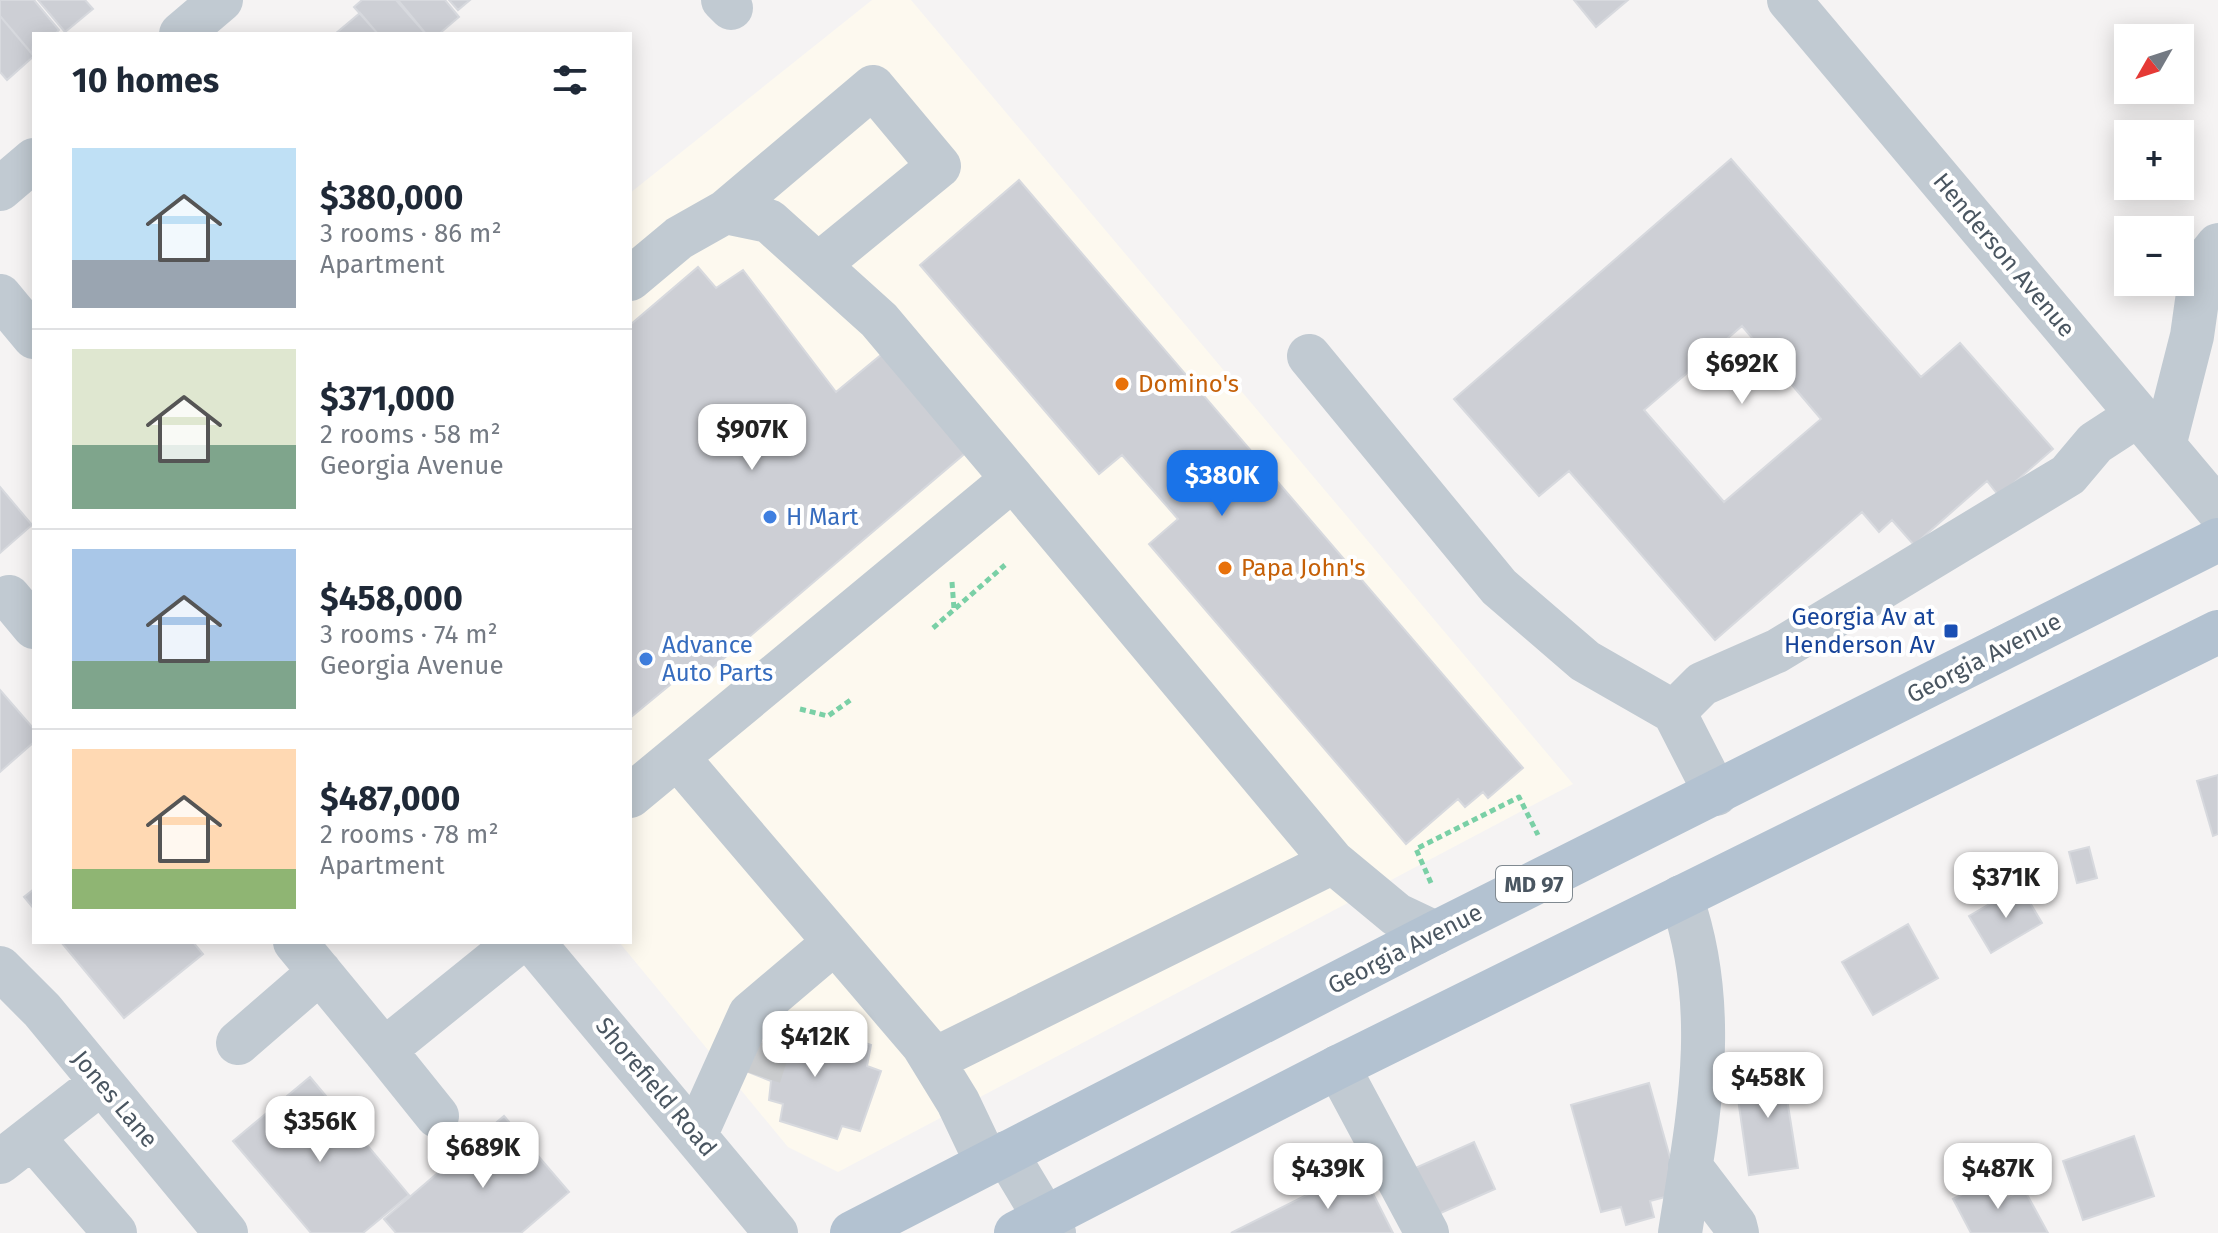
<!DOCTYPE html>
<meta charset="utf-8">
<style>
:root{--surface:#fff;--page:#f6f6f7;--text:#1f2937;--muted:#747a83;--line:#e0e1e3;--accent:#1a73e8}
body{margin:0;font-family:"Fira Sans",sans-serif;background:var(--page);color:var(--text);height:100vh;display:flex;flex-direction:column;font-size:30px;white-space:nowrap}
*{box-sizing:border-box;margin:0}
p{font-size:26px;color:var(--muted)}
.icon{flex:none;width:44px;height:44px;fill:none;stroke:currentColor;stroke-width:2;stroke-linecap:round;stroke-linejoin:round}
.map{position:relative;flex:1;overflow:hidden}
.drawer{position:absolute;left:32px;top:32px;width:600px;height:912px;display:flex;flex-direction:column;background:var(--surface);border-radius:0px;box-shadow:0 4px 20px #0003}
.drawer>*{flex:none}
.needle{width:52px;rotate:231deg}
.buttons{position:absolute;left:2114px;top:24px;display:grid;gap:16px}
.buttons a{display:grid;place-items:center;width:80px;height:80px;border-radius:0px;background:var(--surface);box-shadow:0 4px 20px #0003;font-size:40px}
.price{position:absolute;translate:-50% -68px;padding:0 18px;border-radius:16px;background:#fff;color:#222;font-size:26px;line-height:52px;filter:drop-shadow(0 2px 4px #0008)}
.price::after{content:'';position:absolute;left:50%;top:48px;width:24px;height:18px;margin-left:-12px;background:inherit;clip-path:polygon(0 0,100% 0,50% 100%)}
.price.current{background:var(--accent);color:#fff}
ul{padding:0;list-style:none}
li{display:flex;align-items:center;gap:24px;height:200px;padding:0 40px}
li+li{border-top:2px solid var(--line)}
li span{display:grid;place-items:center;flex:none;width:224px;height:160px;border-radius:0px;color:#555}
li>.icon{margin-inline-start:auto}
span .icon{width:96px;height:96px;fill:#fffc;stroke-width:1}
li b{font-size:34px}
h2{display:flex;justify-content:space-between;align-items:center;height:96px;padding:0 40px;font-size:34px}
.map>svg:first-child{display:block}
</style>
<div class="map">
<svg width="2218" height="1233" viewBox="0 0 2218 1233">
<rect width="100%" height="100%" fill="#f5f3f3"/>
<!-- commercial -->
<path fill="#fdf9ef" d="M872,0H911L1573,784L838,1172L788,1147L619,942H630V193Z"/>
<!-- building -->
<path fill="#cdcfd5" stroke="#d7d9de" stroke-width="2" fill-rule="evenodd" d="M0,0H34L59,30L55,34H34L32,54L0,16Z
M38,0H85L93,9L65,32Z
M362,0H396L425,33L378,34L354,7Z
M398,0H445L459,17L439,34H426Z
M449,0H470L458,10Z
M1574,0H1628L1596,27Z
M360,13L378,34H335Z
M0,16L34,56L7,80L0,72Z
M1731,159L1921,377L1960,343L2053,449L1999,496L1987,481L1914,545L1892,520L1879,532L1862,512L1715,640L1569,471L1539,496L1454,399ZM1742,326L1821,419L1724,502L1644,410Z
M1019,180L1523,768L1488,798L1483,792L1465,807L1458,799L1406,844L1149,544L1178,519L1122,455L1099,474L920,265Z
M698,267L716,288L743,270L836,392L887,350L969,450L702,677L693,666L630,718V325Z
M0,487L32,525L0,553Z
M0,690L34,729V742L0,772Z
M2218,775V834L2213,836L2197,781Z
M2089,847L2097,878L2077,883L2069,852Z
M2020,886L2042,923L1991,953L1969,916Z
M34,889V909L24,897Z
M1908,924L1938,978L1873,1015L1842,962Z
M61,942H193L203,954L124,1018Z
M810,1024L871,1045L867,1066L881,1071L860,1131L842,1126L837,1139L780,1121L783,1104L769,1100L771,1081L733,1066L742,1037L785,1048L791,1036L804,1038Z
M1799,1069L1802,1097L1787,1099L1798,1168L1749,1175L1735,1078Z
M310,1077L409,1195L363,1233H311L233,1141Z
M1649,1083L1680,1193L1650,1201L1654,1217L1626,1225L1621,1207L1601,1212L1571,1105Z
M504,1116L569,1192L521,1233H396L384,1219Z
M2134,1136L2154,1196L2083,1220L2063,1161Z
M1474,1142L1495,1189L1425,1220L1404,1173Z
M1360,1168L1393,1233H1231Z
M1995,1177L2007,1198L2024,1189L2048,1233H1971L1953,1199Z"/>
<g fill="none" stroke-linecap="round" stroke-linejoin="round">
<!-- minor-tunnel -->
<path stroke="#caccce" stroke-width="44" stroke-dasharray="44 22" stroke-linecap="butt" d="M759,1076L769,1045"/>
<!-- path -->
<path stroke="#7ad0a6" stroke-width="5" stroke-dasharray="6 4" stroke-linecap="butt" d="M952,582L954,609
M933,628L1005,565
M800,709L828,716L852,699
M1431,883L1416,849L1519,797L1538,835"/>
<!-- minor -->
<path stroke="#c1cad2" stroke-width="44" d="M723,0L731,8
M1789,0L2218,510
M181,34L221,0
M0,189L34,160
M725,212L873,87L939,166L818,265
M630,279L679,238L725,212L769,221L879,320L1013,479
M0,296L34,337
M1309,356L1499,587L1585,661L1674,712L1716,794
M2164,446L2192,336L2202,265L2218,245
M9,597L34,627
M1674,712L1702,684L1777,651L2068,475L2095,443L2138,415
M677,757L923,1045L958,1102L987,1163
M630,796L1013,479L1333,862L1397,915L1435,933
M295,942L384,1050
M533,942L776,1233
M0,968L42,1010L226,1233
M238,1043L320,972
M933,1060L1333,862
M1338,1067L1427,1233
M437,1116L384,1050L518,942
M696,1134L750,1014L835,942
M32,1137L115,1233
M1006,1153L1054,1233
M0,1162L101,1083
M1690,1166L1735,1225L1737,1233
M1680,1233C1698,1118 1721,1011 1681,897"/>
<!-- major -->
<path stroke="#b3c2d1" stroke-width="44" d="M852,1233L1435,933L2218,540
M1016,1233L1338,1067L2218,632"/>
</g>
<!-- markers -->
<g fill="#e8710a" stroke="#fff" stroke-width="3">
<circle cx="1122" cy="384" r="8"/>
<circle cx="1225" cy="568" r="8"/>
</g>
<g fill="#3f7fe0" stroke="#fff" stroke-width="3">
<circle cx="770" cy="517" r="8"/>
<circle cx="646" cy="659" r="8"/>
</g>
<rect fill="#1a4fb4" stroke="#fff" stroke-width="3" x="1943" y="623" width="16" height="16" rx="4"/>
<g text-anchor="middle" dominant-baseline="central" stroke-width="8" stroke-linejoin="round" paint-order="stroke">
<!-- shield labels -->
<rect fill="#fff" stroke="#808990" stroke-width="2" x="1496" y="866" width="76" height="36" rx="6"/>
<g font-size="22" font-weight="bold" fill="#4a5661">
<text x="1534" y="884">MD 97</text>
</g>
<!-- street labels -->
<g font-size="24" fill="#4a5661" stroke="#fff">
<text transform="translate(2004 255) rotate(50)">Henderson Avenue</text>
<text transform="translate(1984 658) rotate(-27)">Georgia Avenue</text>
<text transform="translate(1405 949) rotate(-27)">Georgia Avenue</text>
<text transform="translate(656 1087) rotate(50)">Shorefield Road</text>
<text transform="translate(115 1099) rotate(50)">Jones Lane</text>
</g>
<!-- food labels -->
<g font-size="24" fill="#c56008" stroke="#fff" text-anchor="start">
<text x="1138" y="384">Domino's</text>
<text x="1241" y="568">Papa John's</text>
</g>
<!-- shop labels -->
<g font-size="24" fill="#366cbe" stroke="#fff" text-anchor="start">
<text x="786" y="517">H Mart</text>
<text x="662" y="645">Advance<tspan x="662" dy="28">Auto Parts</tspan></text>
</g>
<!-- transit labels -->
<g font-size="24" fill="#164399" stroke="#fff" text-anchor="end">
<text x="1935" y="617">Georgia Av at<tspan x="1935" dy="28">Henderson Av</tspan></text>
</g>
</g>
</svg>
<div class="buttons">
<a><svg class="needle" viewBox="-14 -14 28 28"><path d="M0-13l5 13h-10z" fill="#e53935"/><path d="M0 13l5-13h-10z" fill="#747a83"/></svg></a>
<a>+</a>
<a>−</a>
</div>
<b class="price" style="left:1742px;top:406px">$692K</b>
<b class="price" style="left:752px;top:472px">$907K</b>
<b class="price current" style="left:1222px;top:518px">$380K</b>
<b class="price" style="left:2006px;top:920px">$371K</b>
<b class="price" style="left:815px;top:1079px">$412K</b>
<b class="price" style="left:1768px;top:1120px">$458K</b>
<b class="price" style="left:320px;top:1164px">$356K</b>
<b class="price" style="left:483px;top:1190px">$689K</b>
<b class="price" style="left:1328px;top:1211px">$439K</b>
<b class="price" style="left:1998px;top:1211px">$487K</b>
<section class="drawer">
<h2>10 homes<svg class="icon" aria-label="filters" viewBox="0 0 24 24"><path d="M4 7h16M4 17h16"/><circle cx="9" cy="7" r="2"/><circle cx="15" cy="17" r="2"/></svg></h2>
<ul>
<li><span style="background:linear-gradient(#bfe0f5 70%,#9aa5b1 0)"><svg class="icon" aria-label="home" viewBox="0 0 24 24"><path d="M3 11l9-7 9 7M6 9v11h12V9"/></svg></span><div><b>$380,000</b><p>3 rooms · 86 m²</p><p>Apartment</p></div></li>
<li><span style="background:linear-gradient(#dfe7d0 60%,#7fa58c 0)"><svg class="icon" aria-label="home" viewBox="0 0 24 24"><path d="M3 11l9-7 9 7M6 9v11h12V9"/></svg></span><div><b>$371,000</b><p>2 rooms · 58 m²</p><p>Georgia Avenue</p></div></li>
<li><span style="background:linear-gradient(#a9c7e8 70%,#7fa58c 0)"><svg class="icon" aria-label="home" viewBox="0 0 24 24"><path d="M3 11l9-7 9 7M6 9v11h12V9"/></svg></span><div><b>$458,000</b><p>3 rooms · 74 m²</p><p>Georgia Avenue</p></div></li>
<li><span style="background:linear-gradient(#ffd9b3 75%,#8fb573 0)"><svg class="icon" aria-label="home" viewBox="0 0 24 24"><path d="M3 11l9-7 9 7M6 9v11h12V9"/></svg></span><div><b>$487,000</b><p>2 rooms · 78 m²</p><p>Apartment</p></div></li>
</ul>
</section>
</div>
